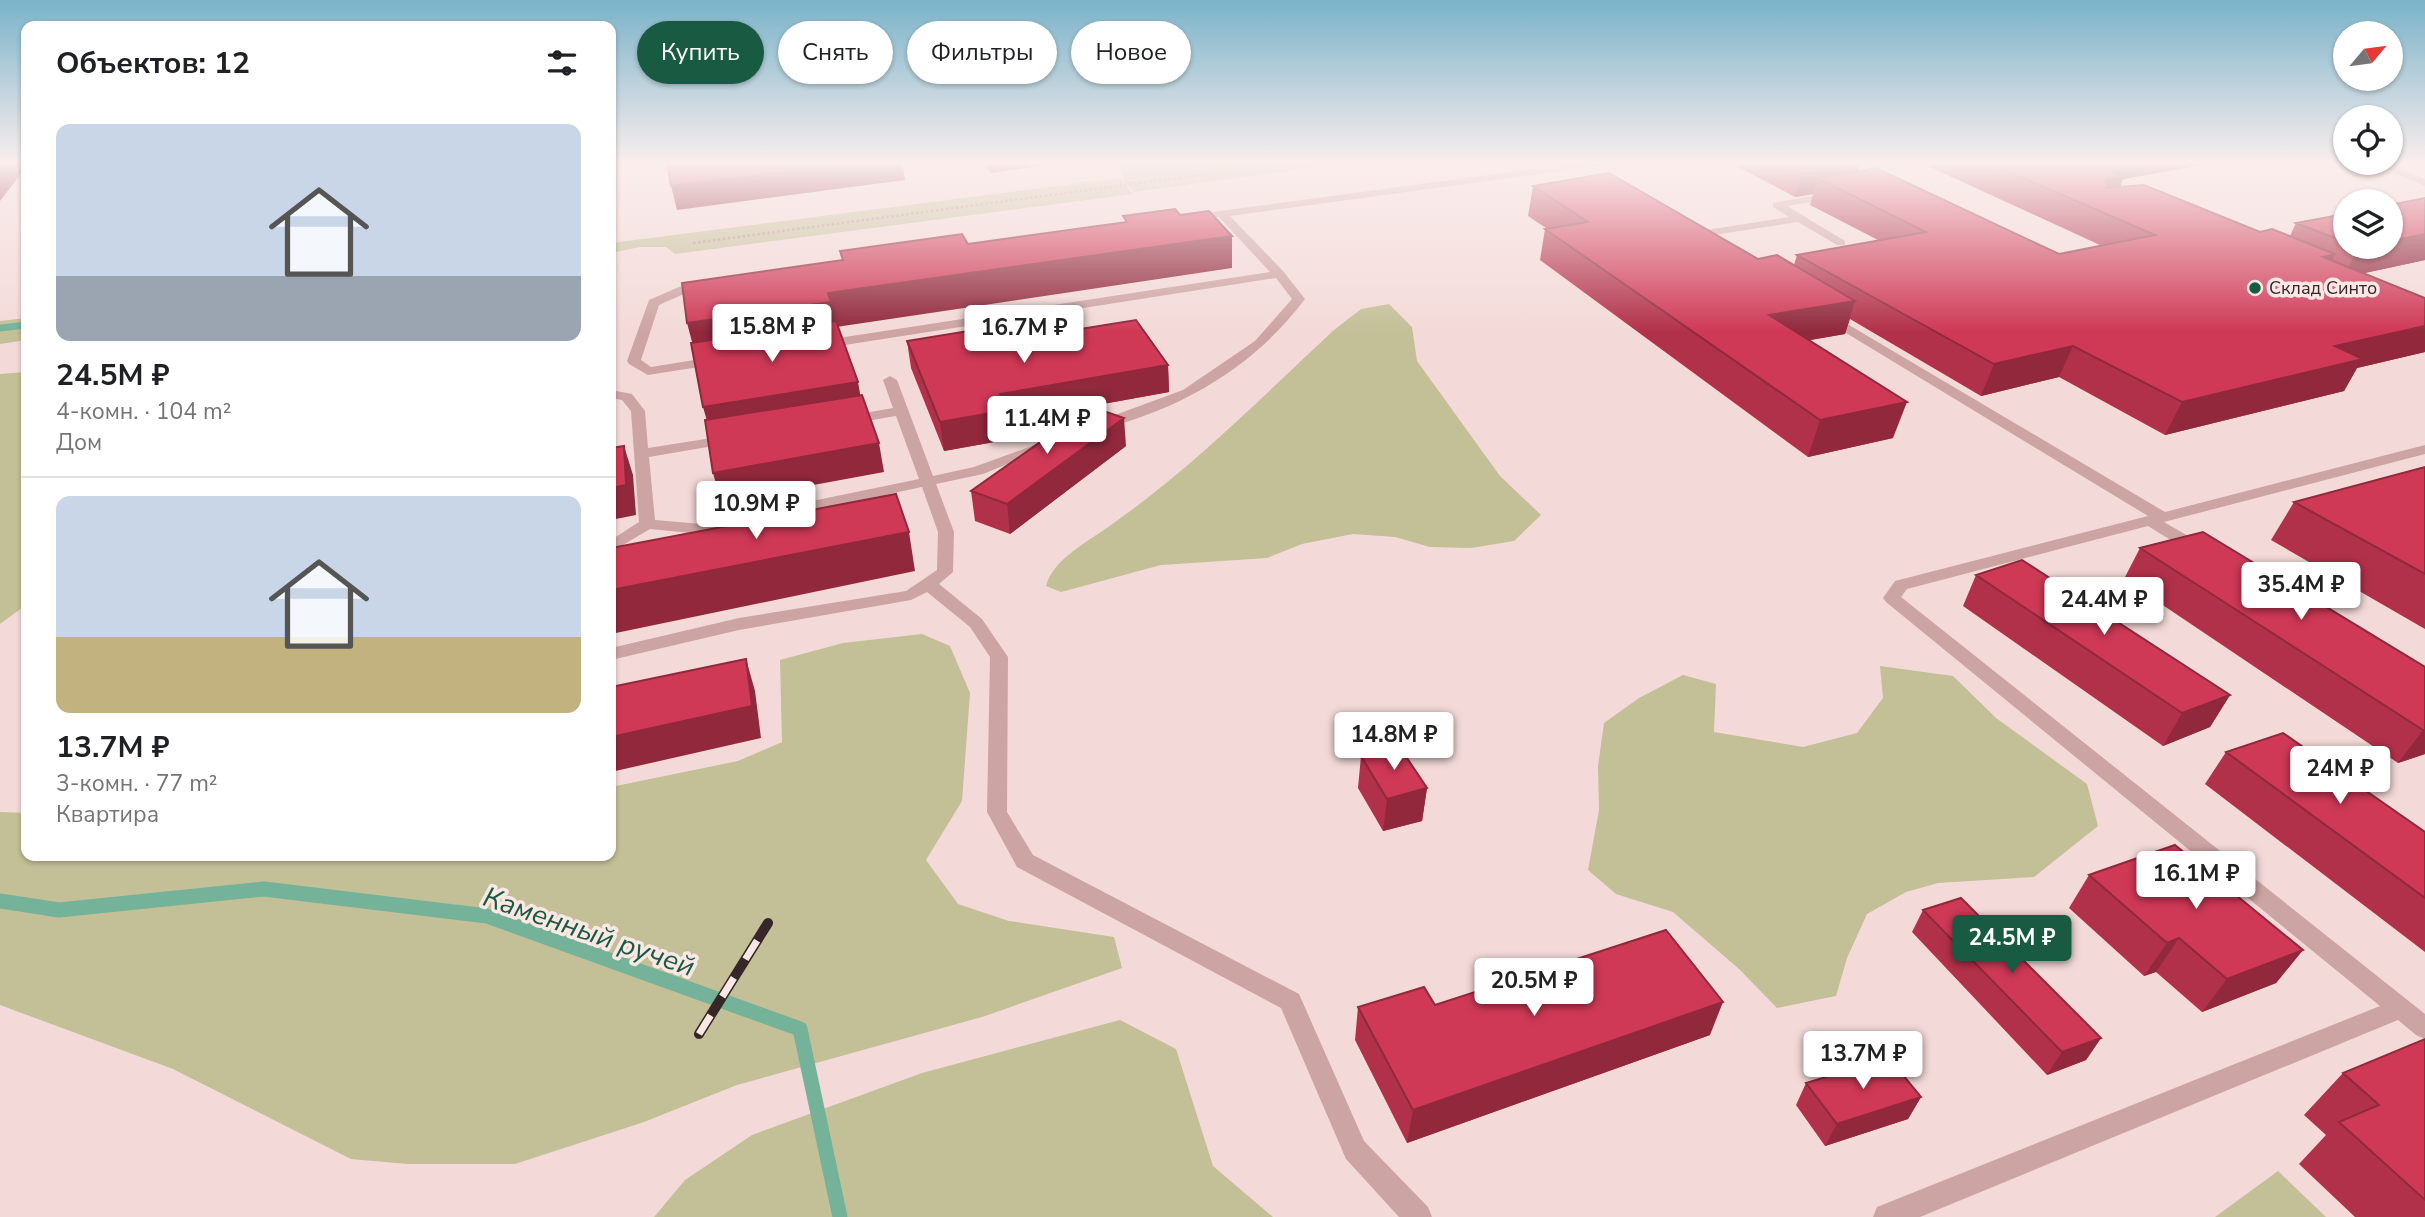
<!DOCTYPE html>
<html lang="ru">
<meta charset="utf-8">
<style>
:root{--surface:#fff;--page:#f2f2f2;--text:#202124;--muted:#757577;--line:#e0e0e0;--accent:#185b42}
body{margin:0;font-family:"Nunito Sans",sans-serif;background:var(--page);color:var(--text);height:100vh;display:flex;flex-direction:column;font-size:26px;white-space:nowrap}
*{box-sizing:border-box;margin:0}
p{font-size:23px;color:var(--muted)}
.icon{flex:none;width:38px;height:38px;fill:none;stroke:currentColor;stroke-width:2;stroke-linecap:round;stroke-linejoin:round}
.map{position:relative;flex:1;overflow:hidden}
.details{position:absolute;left:21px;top:21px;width:595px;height:840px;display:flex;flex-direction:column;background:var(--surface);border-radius:14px;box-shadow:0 2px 5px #0004}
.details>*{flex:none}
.top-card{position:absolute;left:637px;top:21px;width:665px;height:63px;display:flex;gap:14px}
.needle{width:46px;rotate:61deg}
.buttons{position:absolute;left:2333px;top:21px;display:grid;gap:14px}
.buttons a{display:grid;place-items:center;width:70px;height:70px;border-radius:50%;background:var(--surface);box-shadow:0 2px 5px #0004;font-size:35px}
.price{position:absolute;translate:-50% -60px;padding:0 16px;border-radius:7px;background:#fff;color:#222;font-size:23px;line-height:46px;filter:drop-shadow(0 2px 4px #0008)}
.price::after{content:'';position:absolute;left:50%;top:42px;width:21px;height:16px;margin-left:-10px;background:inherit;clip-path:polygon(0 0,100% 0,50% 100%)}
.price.selected{background:var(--accent);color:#fff}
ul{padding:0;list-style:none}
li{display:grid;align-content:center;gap:14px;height:371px;padding:0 35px}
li+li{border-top:2px solid var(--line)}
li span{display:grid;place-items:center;height:217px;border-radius:14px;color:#555}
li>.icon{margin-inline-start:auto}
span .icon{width:126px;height:126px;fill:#fffc;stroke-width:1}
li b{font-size:30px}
h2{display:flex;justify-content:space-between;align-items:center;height:84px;padding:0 35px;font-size:30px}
.chip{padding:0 24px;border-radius:32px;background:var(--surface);box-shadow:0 2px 5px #0004;font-size:24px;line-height:63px}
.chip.selected{background:var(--accent);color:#fff}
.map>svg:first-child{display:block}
</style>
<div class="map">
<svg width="2425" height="1217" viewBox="0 0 2425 1217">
<rect width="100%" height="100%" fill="#f3dad8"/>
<!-- green -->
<path fill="#c3bf97" d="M1120,162H1353L1134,192L1124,181Z
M1120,178L1133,194L675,254L666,247H640L611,253V243Z
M1389,304L1412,327L1417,361L1500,476L1541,515L1514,541L1471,548L1430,547L1395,537L1353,534L1302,544L1267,558L1161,565L1061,592L1046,586C1053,559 1089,541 1111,525C1191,469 1262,397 1334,330L1361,309Z
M26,318V340L0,344V321Z
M26,372V605L0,624V374Z
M922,634L950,646L970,693L962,801L926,860L958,904L1009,921L1114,937L1122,968L982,1017L737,1085L644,1122L515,1164H407L351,1159L173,1069L0,1005V812L26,813V856H611V787L738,761L782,742L780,660L843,643Z
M1880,666L1953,676L1996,718L2087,784L2098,826L2034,877L1938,883L1906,892L1867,914L1847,958L1836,996L1777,1008L1739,969L1673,912L1616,894L1588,870L1599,810L1598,766L1604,723L1639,698L1683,675L1716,684L1714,732L1803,747L1857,733L1883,698Z
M1120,1020L1176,1049L1213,1166L1273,1217H654L685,1180L752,1135L922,1073Z
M2278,1171L2326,1217H2215Z"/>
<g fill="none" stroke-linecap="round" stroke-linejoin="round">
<!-- stream-far1 -->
<path stroke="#75b29a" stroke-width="7" d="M0,328L26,325"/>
<!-- stream -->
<path stroke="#75b29a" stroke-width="15" d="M0,901L59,910L264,889L487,916L800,1029L840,1217"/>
<!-- path -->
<path stroke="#b88d8d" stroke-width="2.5" stroke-dasharray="2.5 2.5" stroke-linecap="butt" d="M693,243L1297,162"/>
<!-- minor -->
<path fill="#cca4a3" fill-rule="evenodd" d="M1585,162H1611L1606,165L1230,216L1283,271L1305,299C1255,366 1182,409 1101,429L1096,428V422L1183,390L1255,341L1292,299L1276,278L819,349L812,345L819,341L1270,272L1219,217L1187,220L1186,218L1191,215Z
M2371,163H2384L2425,179V186Z
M1835,192L1840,195L1839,197L1787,206L1845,241V245H1837L1798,222L1694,238L1688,235L1694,232L1789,217L1773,207V203Z
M706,282L710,283V289L686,293L659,305L641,360L651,367L719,356L724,357V363L648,375L629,364L627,361L649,300L679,287Z
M1827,312L2165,512L2425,445V454L2164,522L2207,547L2209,551L2207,555H2195L2148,526L1907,589L1901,597L2425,1014V1039L2416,1035L2398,1020L1920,1217H1873L1877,1207L2380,1006L1886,602L1883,598L1895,581L2148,516L1823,319V313Z
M890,376L897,380L933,476L974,467L1040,443L1045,442L1052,446L983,474L936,484L954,532L953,572L939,584L982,619L1008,657L1007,812L1033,855L1299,994L1364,1141L1428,1207L1432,1217H1399L1346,1159L1281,1008L1017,867L987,812L990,657L970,627L927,592L911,600L739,630L611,660V648L739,618L906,591L937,570L938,532L922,487L701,534L650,529L611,552V540L639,522L631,411L622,400L611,398V390L632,394L645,411L648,448L731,435L738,439L731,443L649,457L655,520L701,524L919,479L896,416L848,424L841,420L848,416L893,408L883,380Z"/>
<!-- rail casing -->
<g stroke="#362628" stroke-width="10">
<path id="rail" d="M699,1034L768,923"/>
</g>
<!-- rail -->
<use href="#rail" stroke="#fbe7e4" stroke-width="7" stroke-dasharray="22" stroke-linecap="butt"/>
</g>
<!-- wall -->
<path fill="#b2314a" d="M982,162H1066L991,173Z
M1737,162H1855L1860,164L1858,171L2059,254L2102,246L1919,162H2218L2123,179L2120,187L2260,232L2290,236L2296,223L2345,214V247H2390L2425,198V260L2364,273L2425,298V352L2357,368L2344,391L2165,435L2059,377L1981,396L1850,319L1845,334L1809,340L1893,438L1808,457L1540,260L1545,229L1546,228L1528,216L1533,186L1758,259L1794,265L1797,255L1878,240L1810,205L1813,194L1795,197L1736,166Z
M907,341L1168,365L1169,392L1009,421L1011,439L944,451L911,368Z
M1126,446L1010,534L975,521L971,491Z
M2425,467V629L2271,540L2294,502Z
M2140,548L2425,667V754L2398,763L2124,579Z
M1976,575L2230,695L2210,727L2163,746L1963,606Z
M2226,752L2425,832V952L2205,784Z
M1361,756L1427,788L1422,821L1383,831L1358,788Z
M2089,875L2303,950L2276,983L2202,1012L2156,972L2144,976L2069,908Z
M1923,910L2101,1038L2086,1060L2047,1075L1912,932Z
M1435,1005L1710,1035L1407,1143L1355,1040L1358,1007Z
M2425,1039V1217H2355L2299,1164L2326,1135L2304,1115L2343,1073Z
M1806,1083L1921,1097L1908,1119L1825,1146L1796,1105Z"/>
<!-- shaded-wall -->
<path fill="#91283c" d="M0,162H26V167L0,201Z
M864,162H902L905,180L677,210L671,186Z
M989,162H1066L991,173Z
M2115,162H2218L2123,179L2113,204L2095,207Z
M1860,164L1853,187L1817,178L1813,194L1795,197L1801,174Z
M2425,234V260L2342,278L2359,248L2390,247V241Z
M1232,236V268L836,327L696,357L687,323L828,293Z
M2335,254L2320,283L2323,257Z
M1855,301L1845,334L1760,349L1769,315Z
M2425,326V352L2357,368L2344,391L2165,435L2182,402L2335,346Z
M2073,346L2059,377L1981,396L1994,364Z
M1168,365L1169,392L1009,421L1011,439L944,451L940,422L1000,394Z
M858,382L863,410L711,435L703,407Z
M1907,402L1893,438L1808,457L1820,420Z
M1124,418L1126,446L1010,534L1007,504Z
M879,443L884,472L721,502L713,473Z
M624,446L633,475L636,515L611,520V488Z
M909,532L915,571L611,634V590Z
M746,659L755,691L761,738L611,772V737Z
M2230,695L2210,727L2163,746L2182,713Z
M2423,730H2425V754L2398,763Z
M1427,788L1422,821L1383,831L1387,799Z
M2179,938L2156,972L2144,976L2167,943Z
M2303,950L2276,983L2202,1012L2227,979Z
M1723,1002L1710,1035L1407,1143L1413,1110Z
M2101,1038L2086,1060L2047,1075L2062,1052Z
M1921,1097L1908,1119L1825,1146L1837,1124Z"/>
<!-- building -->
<path fill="#cf3956" stroke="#91283c" stroke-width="2" d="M667,162H864L671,186Z
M1778,162H1855L1860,164L1801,174Z
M1986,162H2091L2124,177L2106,180L2107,188L2144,185L2260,232L2272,229L2335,254L2323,257L2425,298V326L2335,346L2363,359L2182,402L2073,346L1994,364L1797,255L1926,232L1817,178L1876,168L2059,254L2155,235Z
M1609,173L1758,259L1777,255L1855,301L1769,315L1907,402L1820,420L1545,229L1588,222L1533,186Z
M2425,198V234L2390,241V205Z
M1175,209L1180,215L1209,211L1232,236L828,293L831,302L687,323L682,283L843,260L840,251L962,234L968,244L1127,222L1123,216Z
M2345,214V242L2296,223Z
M1136,320L1168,365L1000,394L1008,410L940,422L907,341L968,331L975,346Z
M836,321L858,382L703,407L691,343Z
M862,395L879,443L713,473L705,420Z
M1092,407L1124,418L1007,504L971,491L1087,409Z
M624,446L626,485L611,488V448Z
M2425,467V574L2294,502Z
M896,494L909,532L611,590V548Z
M2203,532L2425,667V730H2423L2140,548Z
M2022,560L2230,695L2182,713L1976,575Z
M746,659L752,706L611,737V687Z
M2283,733L2425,832V898L2226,752Z
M1399,746L1427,788L1387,799L1361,756Z
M2175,845L2303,950L2227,979L2179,938L2167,943L2089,875Z
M1961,898L2101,1038L2062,1052L1923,910Z
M1666,930L1723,1002L1413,1110L1358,1007L1424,987L1435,1005Z
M2425,1039V1200L2339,1122L2379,1105L2343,1073Z
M1889,1058L1921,1097L1837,1124L1806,1083Z"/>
<!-- sky -->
<linearGradient id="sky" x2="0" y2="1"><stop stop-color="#7ab3c9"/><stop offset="0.49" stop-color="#faeeed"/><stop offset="1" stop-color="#faeeed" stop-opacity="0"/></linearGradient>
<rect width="2425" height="332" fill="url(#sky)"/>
<!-- markers -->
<circle fill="#185b42" stroke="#fbe7e4" stroke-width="2.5" cx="2255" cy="288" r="7"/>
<g text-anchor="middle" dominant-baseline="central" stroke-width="7" stroke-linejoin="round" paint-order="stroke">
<!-- far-poi labels -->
<g font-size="18" fill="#362628" stroke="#fbe7e4" text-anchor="start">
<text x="2269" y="288">Склад Синто</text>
</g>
<!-- near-water labels -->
<g font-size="28" font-style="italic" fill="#185b42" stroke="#fbe7e4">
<text transform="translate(589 932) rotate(19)">Каменный ручей</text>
</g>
</g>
</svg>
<div class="buttons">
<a><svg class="needle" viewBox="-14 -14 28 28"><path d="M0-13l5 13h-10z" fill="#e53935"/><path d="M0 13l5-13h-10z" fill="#757577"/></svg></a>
<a><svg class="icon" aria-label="locate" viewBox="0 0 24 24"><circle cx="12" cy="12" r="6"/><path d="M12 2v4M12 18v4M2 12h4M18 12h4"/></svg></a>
<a><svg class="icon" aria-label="layers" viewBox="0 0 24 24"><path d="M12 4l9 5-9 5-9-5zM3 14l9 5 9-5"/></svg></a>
</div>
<b class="price" style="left:772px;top:364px">15.8M ₽</b>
<b class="price" style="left:1024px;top:365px">16.7M ₽</b>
<b class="price" style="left:1047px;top:456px">11.4M ₽</b>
<b class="price" style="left:756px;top:541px">10.9M ₽</b>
<b class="price" style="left:2301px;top:622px">35.4M ₽</b>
<b class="price" style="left:2104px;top:637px">24.4M ₽</b>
<b class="price" style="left:1394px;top:772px">14.8M ₽</b>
<b class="price" style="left:2340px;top:806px">24M ₽</b>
<b class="price" style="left:2196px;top:911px">16.1M ₽</b>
<b class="price selected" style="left:2012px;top:975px">24.5M ₽</b>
<b class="price" style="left:1534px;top:1018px">20.5M ₽</b>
<b class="price" style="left:1863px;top:1091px">13.7M ₽</b>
<div class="top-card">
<a class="chip selected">Купить</a>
<a class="chip">Снять</a>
<a class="chip">Фильтры</a>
<a class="chip">Новое</a>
</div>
<section class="details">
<h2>Объектов: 12<svg class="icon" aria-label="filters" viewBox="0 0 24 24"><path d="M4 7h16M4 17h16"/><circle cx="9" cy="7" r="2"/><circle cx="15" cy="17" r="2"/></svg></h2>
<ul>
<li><span style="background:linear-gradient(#c9d6e8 70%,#9aa5b1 0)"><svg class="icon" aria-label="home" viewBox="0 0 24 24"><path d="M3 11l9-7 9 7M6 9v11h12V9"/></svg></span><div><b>24.5M ₽</b><p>4-комн. · 104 m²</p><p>Дом</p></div></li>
<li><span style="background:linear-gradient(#c9d6e8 65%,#c2b280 0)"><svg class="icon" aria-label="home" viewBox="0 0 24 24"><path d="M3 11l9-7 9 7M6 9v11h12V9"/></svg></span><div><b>13.7M ₽</b><p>3-комн. · 77 m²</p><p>Квартира</p></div></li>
</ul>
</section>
</div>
